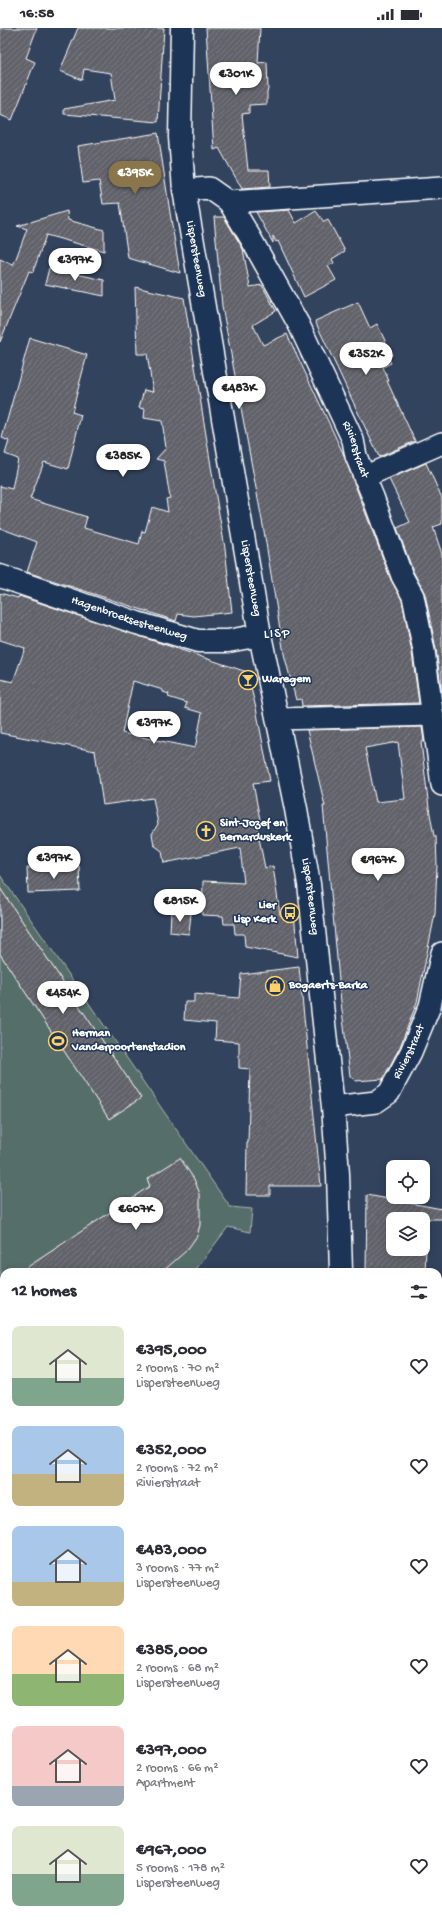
<!DOCTYPE html>
<meta charset="utf-8">
<style>
:root{--surface:#fff;--page:#f7f7f7;--text:#2b2b33;--muted:#7c7c81;--accent:#8a764a}
body{margin:0;font-family:"Gochi Hand",sans-serif;background:var(--page);color:var(--text);height:100vh;display:flex;flex-direction:column;font-size:15px;white-space:nowrap}
*{box-sizing:border-box;margin:0}
p{font-size:13px;color:var(--muted)}
.icon{flex:none;width:22px;height:22px;fill:none;stroke:currentColor;stroke-width:2;stroke-linecap:round;stroke-linejoin:round}
.map{position:relative;flex:1;overflow:hidden}
.drawer{position:absolute;left:0px;top:1240px;width:442px;height:656px;display:flex;flex-direction:column;background:var(--surface);border-radius:12px 12px 0 0;box-shadow:0 2px 10px #0003}
.drawer>*{flex:none}
.buttons{position:absolute;left:386px;top:1132px;display:grid;gap:8px}
.buttons a{display:grid;place-items:center;width:44px;height:44px;border-radius:8px;background:var(--surface);box-shadow:0 2px 10px #0003;font-size:20px}
.price{position:absolute;translate:-50% -34px;padding:0 9px;border-radius:14px;background:#fff;color:#222;font-size:13px;line-height:26px;filter:drop-shadow(0 1px 2px #0008)}
.price::after{content:'';position:absolute;left:50%;top:24px;width:12px;height:9px;margin-left:-6px;background:inherit;clip-path:polygon(0 0,100% 0,50% 100%)}
.price.on{background:var(--accent);color:#fff}
ul{padding:0;list-style:none}
li{display:flex;align-items:center;gap:12px;height:100px;padding:0 12px}
li span{display:grid;place-items:center;flex:none;width:112px;height:80px;border-radius:8px;color:#555}
li>.icon{margin-inline-start:auto}
span .icon{width:48px;height:48px;fill:#fffc;stroke-width:1}
li b{font-size:17px}
h2{display:flex;justify-content:space-between;align-items:center;height:48px;padding:0 12px;font-size:17px}
.status{display:flex;justify-content:space-between;align-items:center;height:28px;padding:0 20px;background:var(--surface);direction:ltr}
.status svg{height:11px;fill:currentColor}
.map>svg:first-child{display:block}
</style>
<div class="status"><b>16:58</b><svg viewBox="0 0 49 12"><path d="M0 12V9h3v3zM5 12V6h3v6zM10 12V3h3v9zM15 12V0h3v12zM26 1h20v11H26zM47 4h2v5h-2z"/></svg></div>
<div class="map">
<svg width="442" height="1896" viewBox="0 0 442 1896">
<defs>
<pattern id="building-hatch" width="6" height="6" patternUnits="userSpaceOnUse"><rect width="6" height="6" fill="#62636b"/><path d="M-1 1l2-2M0 6l6-6M5 7l2-2" fill="none" stroke="#7a7a81"/></pattern>
</defs>
<rect width="100%" height="100%" fill="#32435d"/>
<filter id="ink" filterUnits="userSpaceOnUse"><feTurbulence type="fractalNoise" baseFrequency=".025" numOctaves="2"/><feDisplacementMap in="SourceGraphic" scale="8" xChannelSelector="R" yChannelSelector="G"/><feConvolveMatrix kernelMatrix="1 2 1 2 8 2 1 2 1" color-interpolation-filters="sRGB"/></filter>
<g filter="url(#ink)">
<!-- pitch -->
<path fill="#576e6a" stroke="#abb6b4" d="M0,847L230,1179L252,1181L250,1204L228,1199L194,1244H4V1384L0,1386Z"/>
<!-- building -->
<path fill="url(#building-hatch)" stroke="#fff" fill-rule="evenodd" d="M0,0H37L26,30L35,34L12,92L0,87Z
M78,0H164L158,94L64,86V81L115,72L111,45L84,41L82,52L60,43Z
M206,0H260L258,35L267,34L268,62L267,63V76L249,77V85L242,86L248,142H269L270,159L242,161L219,120L214,122Z
M158,105L171,191L180,245L128,230L120,175L103,176L99,153L83,155L78,118Z
M289,182L296,195L316,183L324,194L328,192L345,223L332,231L334,235L328,238L336,252L304,269L278,213L276,214L273,208V215L256,184Z
M67,183L68,192L104,202V223L46,207L33,244L29,243L0,314V231L13,237L15,233L27,201L17,198Z
M214,189H224L243,221L250,259L262,257L276,283L253,297L263,317L287,306L343,425L391,552L402,572L412,625L419,675L302,678L301,671L296,672L284,626L264,503L222,278Z
M49,240L104,252V268L45,256Z
M135,259L184,270L215,463L225,520L232,584L194,588L178,586L176,593L27,544L37,514L0,500V458L12,461L18,431L5,426L9,413L2,410L30,310L87,327L72,384L81,387L68,441L44,434L30,471L87,489L84,500L139,516L142,503L145,504L152,479L168,484L166,471L170,470L164,433L156,431L166,420L162,393L144,390L145,381L139,380L144,362L153,364L147,326H137Z
M358,274L370,300L377,296L392,327L388,329L391,335L383,339L389,353H387L415,413L379,429L315,293Z
M426,435L442,470V496L433,499L442,526V667L436,621L425,566L413,543L397,500L410,494L389,451Z
M0,565L18,570L19,568L247,644L256,680L270,753L253,755L261,797L257,798L258,805L265,840L273,838L280,887L294,885L298,929L245,919L244,906H235L234,896H224L223,888L202,887L203,853L244,855L240,820L164,835L162,823L154,817L152,806L158,796L153,770L103,777L95,723L0,705V651L13,654L25,620L0,612ZM133,653L163,662V664L169,666L168,669L187,675L185,680L202,685L195,720L122,705Z
M422,699L424,713L421,714L429,780L434,808H436L437,837L435,886L417,974L400,1019L383,1051L355,1053L350,1048L341,974L323,778H325L307,702ZM398,714L405,771L376,774L365,720Z
M79,838L80,863L28,865L27,840Z
M0,860L141,1070L109,1091L0,926Z
M171,884L191,885L189,906L170,904Z
M299,939L321,1158H270V1167H246L247,1115H248L250,1041L239,1040V1014L215,1012L216,995L184,992L185,974H194V966L239,970L241,946Z
M180,1130L194,1151L200,1166V1197L197,1208L187,1222L162,1244H20L150,1158L147,1151Z
M367,1167L442,1181V1191H393V1221H426L425,1244H366Z"/>
<g fill="none" stroke-linecap="round" stroke-linejoin="round">
<!-- street casing -->
<g stroke="#fff" stroke-width="24">
<g id="street">
<path id="s1" d="M184,162L209,160L229,174L250,209L299,297L353,412L356,428L373,469L402,548L413,568L424,623L442,757"/>
<path d="M229,174L442,160"/>
<path d="M364,449L442,415"/>
<path d="M278,691L433,687"/>
<path id="s2" d="M333,1079L376,1074L389,1065L411,1024L430,978L442,925"/>
<path d="M0,1498L4,1497"/>
<path d="M83,1892L84,1896"/>
</g>
</g>
<!-- secondary casing -->
<g stroke="#fff" stroke-width="25">
<g id="secondary">
<path id="s3" d="M182,0L180,109L184,162L260,607L296,781L309,856L333,1079L338,1146L341,1244"/>
<path id="s4" d="M0,548L137,595L198,613H228L260,607"/>
<path d="M325,1896V1892"/>
</g>
</g>
<!-- street -->
<use href="#street" stroke="#1d3557" stroke-width="21"/>
<!-- secondary -->
<use href="#secondary" stroke="#1d3557" stroke-width="22"/>
</g>
</g>
<!-- icons -->
<defs>
<g id="bar-ring" transform="scale(1)"><circle r="9.5" fill="#1d3557" stroke="#ffd166" stroke-width="1.5"/><path d="M-6-5H6L.8 .8V4.5H3.5V6h-7V4.5H-.8V.8Z" fill="#ffd166"/></g>
<g id="church-ring" transform="scale(1)"><circle r="9.5" fill="#1d3557" stroke="#ffd166" stroke-width="1.5"/><path d="M-1.2-6h2.4v3.5h3.3v2.4h-3.3V6h-2.4V-.1h-3.3v-2.4h3.3Z" fill="#ffd166"/></g>
<g id="bus-ring" transform="scale(1)"><circle r="9.5" fill="#1d3557" stroke="#ffd166" stroke-width="1.5"/><path d="M-5-6H5V4H4V6H2V4H-2V6H-4V4H-5ZM-3.5-4V0h7V-4ZM-3.5 1.2v1.5H-2V1.2ZM2 1.2v1.5H3.5V1.2Z" fill="#ffd166"/></g>
<g id="shop-ring" transform="scale(1)"><circle r="9.5" fill="#1d3557" stroke="#ffd166" stroke-width="1.5"/><path d="M-5-2.5h2.3a2.7 3.5 0 0 1 5.4 0H5L5.5 6h-11ZM-1.5-2.5h3a1.5 2.3 0 0 0-3 0Z" fill="#ffd166"/></g>
<g id="stadium-ring" transform="scale(1)"><circle r="9.5" fill="#1d3557" stroke="#ffd166" stroke-width="1.5"/><path d="M0-5a6.5 5 0 1 0 0 10a6.5 5 0 1 0 0-10ZM-3.5-1.8h7v3.6h-7Z" fill="#ffd166"/></g>
</defs>
<g fill-rule="evenodd">
<use href="#bar-ring" x="248" y="652"/>
<use href="#church-ring" x="206" y="803"/>
<use href="#bus-ring" x="290" y="885"/>
<use href="#shop-ring" x="275" y="958"/>
<use href="#stadium-ring" x="58" y="1013"/>
</g>
<g text-anchor="middle" dominant-baseline="central" stroke-width="3" stroke-linejoin="round" paint-order="stroke">
<!-- street labels -->
<g font-size="12" fill="#fff" stroke="#1d3557">
<text stroke="none"><textPath href="#s3" startOffset="232">Lispersteenweg</textPath></text>
<text stroke="none"><textPath href="#s1" startOffset="328">Rivierstraat</textPath></text>
<text stroke="none"><textPath href="#s3" startOffset="556">Lispersteenweg</textPath></text>
<text stroke="none"><textPath href="#s4" startOffset="136">Hagenbroeksesteenweg</textPath></text>
<text stroke="none"><textPath href="#s3" startOffset="880">Lispersteenweg</textPath></text>
<text stroke="none"><textPath href="#s2" startOffset="105">Rivierstraat</textPath></text>
</g>
<!-- poi labels -->
<g font-size="12" font-weight="bold" fill="#fff" stroke="#1d3557" text-anchor="start">
<text x="262" y="652">Waregem</text>
<text x="220" y="796">Sint-Jozef en<tspan x="220" dy="14">Bernarduskerk</tspan></text>
<text x="276" y="878" text-anchor="end">Lier<tspan x="276" dy="14">Lisp Kerk</tspan></text>
<text x="289" y="958">Bogaerts-Barka</text>
<text x="72" y="1006">Herman<tspan x="72" dy="14">Vanderpoortenstadion</tspan></text>
</g>
<!-- quarter labels -->
<g font-size="14" letter-spacing="1" fill="#fff" stroke="#1d3557">
<text x="277" y="606">LISP</text>
</g>
</g>
</svg>
<div class="buttons">
<a><svg class="icon" aria-label="locate" viewBox="0 0 24 24"><circle cx="12" cy="12" r="6"/><path d="M12 2v4M12 18v4M2 12h4M18 12h4"/></svg></a>
<a><svg class="icon" aria-label="layers" viewBox="0 0 24 24"><path d="M12 4l9 5-9 5-9-5zM3 14l9 5 9-5"/></svg></a>
</div>
<b class="price" style="left:236px;top:68px">€301K</b>
<b class="price on" style="left:135px;top:167px">€395K</b>
<b class="price" style="left:75px;top:254px">€397K</b>
<b class="price" style="left:366px;top:348px">€352K</b>
<b class="price" style="left:239px;top:382px">€483K</b>
<b class="price" style="left:123px;top:450px">€385K</b>
<b class="price" style="left:154px;top:717px">€397K</b>
<b class="price" style="left:54px;top:852px">€397K</b>
<b class="price" style="left:378px;top:854px">€967K</b>
<b class="price" style="left:180px;top:895px">€815K</b>
<b class="price" style="left:63px;top:987px">€454K</b>
<b class="price" style="left:136px;top:1203px">€607K</b>
<section class="drawer">
<h2>12 homes<svg class="icon" aria-label="filters" viewBox="0 0 24 24"><path d="M4 7h16M4 17h16"/><circle cx="9" cy="7" r="2"/><circle cx="15" cy="17" r="2"/></svg></h2>
<ul>
<li><span style="background:linear-gradient(#dfe7d0 65%,#7fa58c 0)"><svg class="icon" aria-label="home" viewBox="0 0 24 24"><path d="M3 11l9-7 9 7M6 9v11h12V9"/></svg></span><div><b>€395,000</b><p>2 rooms · 70 m²</p><p>Lispersteenweg</p></div><svg class="icon" aria-label="heart" viewBox="0 0 24 24"><path d="M12 20l-8-8c-3-5 5-10 8-4 3-6 11-1 8 4z"/></svg></li>
<li><span style="background:linear-gradient(#a9c7e8 60%,#c2b280 0)"><svg class="icon" aria-label="home" viewBox="0 0 24 24"><path d="M3 11l9-7 9 7M6 9v11h12V9"/></svg></span><div><b>€352,000</b><p>2 rooms · 72 m²</p><p>Rivierstraat</p></div><svg class="icon" aria-label="heart" viewBox="0 0 24 24"><path d="M12 20l-8-8c-3-5 5-10 8-4 3-6 11-1 8 4z"/></svg></li>
<li><span style="background:linear-gradient(#a9c7e8 70%,#c2b280 0)"><svg class="icon" aria-label="home" viewBox="0 0 24 24"><path d="M3 11l9-7 9 7M6 9v11h12V9"/></svg></span><div><b>€483,000</b><p>3 rooms · 77 m²</p><p>Lispersteenweg</p></div><svg class="icon" aria-label="heart" viewBox="0 0 24 24"><path d="M12 20l-8-8c-3-5 5-10 8-4 3-6 11-1 8 4z"/></svg></li>
<li><span style="background:linear-gradient(#ffd9b3 60%,#8fb573 0)"><svg class="icon" aria-label="home" viewBox="0 0 24 24"><path d="M3 11l9-7 9 7M6 9v11h12V9"/></svg></span><div><b>€385,000</b><p>2 rooms · 68 m²</p><p>Lispersteenweg</p></div><svg class="icon" aria-label="heart" viewBox="0 0 24 24"><path d="M12 20l-8-8c-3-5 5-10 8-4 3-6 11-1 8 4z"/></svg></li>
<li><span style="background:linear-gradient(#f6c9c9 75%,#9aa5b1 0)"><svg class="icon" aria-label="home" viewBox="0 0 24 24"><path d="M3 11l9-7 9 7M6 9v11h12V9"/></svg></span><div><b>€397,000</b><p>2 rooms · 66 m²</p><p>Apartment</p></div><svg class="icon" aria-label="heart" viewBox="0 0 24 24"><path d="M12 20l-8-8c-3-5 5-10 8-4 3-6 11-1 8 4z"/></svg></li>
<li><span style="background:linear-gradient(#dfe7d0 60%,#7fa58c 0)"><svg class="icon" aria-label="home" viewBox="0 0 24 24"><path d="M3 11l9-7 9 7M6 9v11h12V9"/></svg></span><div><b>€967,000</b><p>5 rooms · 178 m²</p><p>Lispersteenweg</p></div><svg class="icon" aria-label="heart" viewBox="0 0 24 24"><path d="M12 20l-8-8c-3-5 5-10 8-4 3-6 11-1 8 4z"/></svg></li>
</ul>
</section>
</div>
